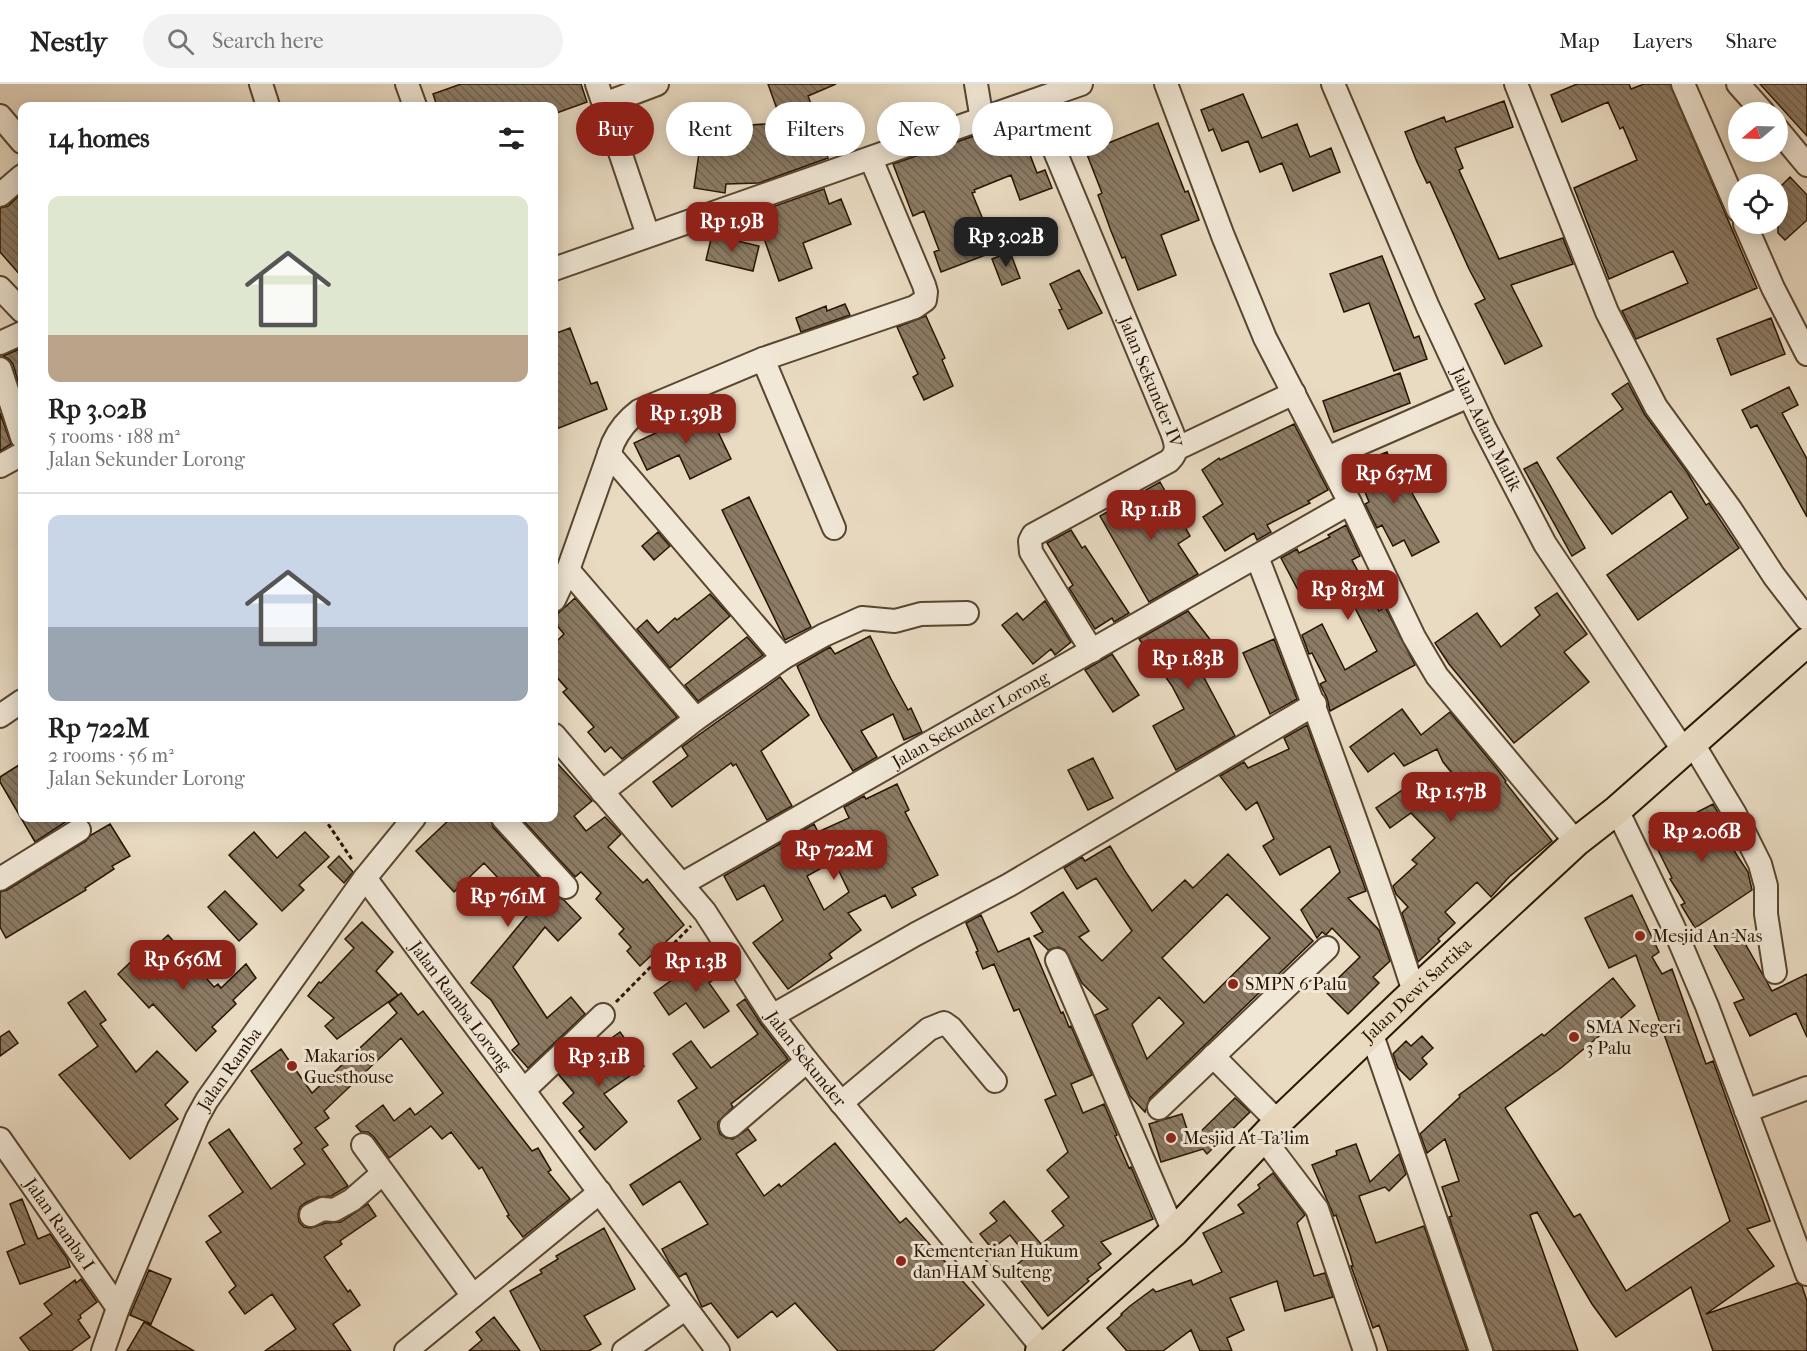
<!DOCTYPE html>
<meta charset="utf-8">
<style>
:root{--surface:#fff;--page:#f2f2f2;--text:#222;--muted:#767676;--line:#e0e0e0;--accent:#8f2418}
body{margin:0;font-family:"IM FELL French Canon",serif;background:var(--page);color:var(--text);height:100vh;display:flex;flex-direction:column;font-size:22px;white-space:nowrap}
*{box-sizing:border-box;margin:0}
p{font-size:20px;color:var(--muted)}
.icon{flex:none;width:33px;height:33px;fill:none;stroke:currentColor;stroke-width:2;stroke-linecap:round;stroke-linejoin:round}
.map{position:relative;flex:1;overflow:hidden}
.sheet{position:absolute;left:18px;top:18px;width:540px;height:720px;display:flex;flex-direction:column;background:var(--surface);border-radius:12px;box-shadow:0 3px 15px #0003}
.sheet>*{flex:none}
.guide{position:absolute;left:576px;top:18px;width:570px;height:54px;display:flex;gap:12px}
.needle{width:39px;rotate:251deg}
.fabs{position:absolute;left:1728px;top:18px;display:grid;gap:12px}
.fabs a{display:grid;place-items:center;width:60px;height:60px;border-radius:50%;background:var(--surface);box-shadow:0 3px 15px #0003;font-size:30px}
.price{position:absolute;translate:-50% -51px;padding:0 14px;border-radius:12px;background:var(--accent);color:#fff;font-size:20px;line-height:39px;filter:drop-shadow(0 2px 3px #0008)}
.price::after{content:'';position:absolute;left:50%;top:36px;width:18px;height:14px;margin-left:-9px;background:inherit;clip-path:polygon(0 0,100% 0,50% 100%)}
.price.current{background:#222;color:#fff}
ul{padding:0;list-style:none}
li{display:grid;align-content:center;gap:12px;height:318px;padding:0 30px}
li+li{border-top:2px solid var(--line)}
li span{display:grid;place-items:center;height:186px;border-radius:12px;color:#555}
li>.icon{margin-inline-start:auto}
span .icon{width:108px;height:108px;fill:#fffc;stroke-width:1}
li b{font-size:26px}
h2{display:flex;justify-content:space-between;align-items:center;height:72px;padding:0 30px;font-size:26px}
.pill{padding:0 21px;border-radius:27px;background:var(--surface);box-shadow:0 3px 15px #0003;font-size:21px;line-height:54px}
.pill.current{background:var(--accent);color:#fff}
header{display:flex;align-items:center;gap:36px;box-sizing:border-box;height:84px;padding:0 30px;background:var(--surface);border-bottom:2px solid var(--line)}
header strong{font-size:28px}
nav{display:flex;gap:33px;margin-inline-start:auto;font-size:21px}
.search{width:420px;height:54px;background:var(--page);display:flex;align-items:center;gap:15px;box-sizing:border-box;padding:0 21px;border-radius:33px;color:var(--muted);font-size:22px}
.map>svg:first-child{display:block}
</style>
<header>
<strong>Nestly</strong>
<div class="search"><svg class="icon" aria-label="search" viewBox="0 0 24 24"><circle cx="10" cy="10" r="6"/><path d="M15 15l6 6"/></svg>Search here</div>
<nav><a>Map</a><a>Layers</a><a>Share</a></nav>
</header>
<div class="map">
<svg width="1807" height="1267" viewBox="0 0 1807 1267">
<defs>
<pattern id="building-back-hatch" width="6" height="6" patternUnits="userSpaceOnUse" patternTransform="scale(1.5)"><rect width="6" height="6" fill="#8c7b65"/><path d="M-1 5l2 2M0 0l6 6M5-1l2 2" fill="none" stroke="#726451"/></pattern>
</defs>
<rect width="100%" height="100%" fill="#e9dbc2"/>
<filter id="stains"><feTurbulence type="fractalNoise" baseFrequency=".00333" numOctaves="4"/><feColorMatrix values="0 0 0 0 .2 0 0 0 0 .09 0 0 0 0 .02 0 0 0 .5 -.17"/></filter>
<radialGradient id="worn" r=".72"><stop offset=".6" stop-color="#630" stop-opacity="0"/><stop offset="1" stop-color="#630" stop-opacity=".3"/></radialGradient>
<!-- building -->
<path fill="url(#building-back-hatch)" stroke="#271400" stroke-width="1.5" fill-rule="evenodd" d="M461,0H581L587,18L554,30V22H437L433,10Z
M768,0H836L808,12L820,43L817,45L828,74L759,99L726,100L725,109L694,104L700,62L736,68L734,42L782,39Z
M1577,0H1629L1631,5L1644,0H1670L1757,204L1636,255L1622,227L1688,199L1673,167L1609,195L1574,104L1637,76L1623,43L1620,45L1608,18L1562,38L1551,11Z
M1760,0H1807V52Z
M1243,10L1262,54L1297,40L1310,73L1331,64L1340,88L1293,107L1282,79L1260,88L1248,57L1222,67L1213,45L1209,47L1201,26Z
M1504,17L1513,43L1455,64L1463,84L1459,86L1499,175L1563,154L1573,180L1511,201L1542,262L1505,280L1475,220L1485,215L1469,185L1430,98L1427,99L1417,78L1405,48L1444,33L1446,38Z
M1017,37L1037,89L1045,86L1052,104L1020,116L1011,91L974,106L975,108L972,109L996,167L941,188L934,168L939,166L924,127L913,132L893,80Z
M1158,39L1185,108L1188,107L1199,136L1161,151L1176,191L1138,206L1125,173L1122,174L1111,147L1098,111L1102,109L1086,68Z
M1790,93L1807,111V136L1785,156L1778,149V105Z
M824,105L829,120L841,115L851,140L803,159L812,184L779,197L755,129Z
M22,109V193L0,168V124L8,122Z
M712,151L759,162L753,187L706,176Z
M1010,168L1020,194L1002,201L992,175Z
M1382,172L1414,254L1419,252L1427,275L1394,287L1369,219L1344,228L1330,190Z
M1079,186L1102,229L1068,245L1059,226L1062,225L1050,200Z
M845,220L850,231L801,248L796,234L826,222L827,227Z
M926,232L945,274L942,276L953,302L924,316L913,293L918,290L897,243Z
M1771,234L1785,270L1731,291L1717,255Z
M570,244L591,300L597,298L607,325L554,346V250Z
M22,264V311L13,280L9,275L3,272Z
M1400,289L1410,319L1334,348L1323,317Z
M1628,299L1645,331L1687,388L1706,421L1709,419L1739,464L1638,536L1607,491L1688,434L1671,407L1612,450L1557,374L1623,325L1612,310Z
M1789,303L1798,321L1782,329L1807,375V433L1757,341L1751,344L1742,326Z
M707,325L731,375L690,395L679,371L647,386L634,359Z
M0,329L11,360L0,367Z
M1294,340L1328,406L1308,417L1310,419L1267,441L1271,448L1257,456L1254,449L1225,467L1203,433L1223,420L1202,386L1219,374L1220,376Z
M1387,368L1401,401L1406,398L1439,458L1412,472L1404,456L1393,462L1382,441L1377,444L1365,420L1369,418L1354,381Z
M1537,378L1585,464L1572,472L1524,385Z
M1160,398L1190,452L1178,460L1198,490L1149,518L1100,432Z
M749,413L811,543L785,556L722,426Z
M1346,441L1360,472L1352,476L1379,527L1385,523L1415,581L1330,627L1327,614L1320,600L1326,597L1312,569L1309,570L1302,551L1322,540L1345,586L1377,567L1352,518L1347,520L1332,491L1299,508L1281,474L1297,465L1299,469L1330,453L1328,451Z
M1071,446L1082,464L1085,462L1129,529L1114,538L1112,534L1095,545L1069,504L1073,501L1047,459Z
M658,448L670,462L654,476L642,462Z
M1557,509L1587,550L1564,568L1589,598L1514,659L1449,580L1435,559L1477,529L1501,563L1540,531L1535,524Z
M710,510L730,532L670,584L637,545L647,536L658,549L675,534L677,536Z
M575,514L677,633L622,675L611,663L605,668L588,648L594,643L563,608L567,605L554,590V560L564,550L554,538V533Z
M1045,517L1071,558L1055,571L1051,565L1033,580L1002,541L1017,529L1023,536Z
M1188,527L1222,571L1201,588L1235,652L1176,686L1153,642L1184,625L1172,602L1139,555Z
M870,552L891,595L908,626L911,624L922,648L904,656L893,630L861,647L877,673L853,687L821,635L797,582L830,563L835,570Z
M747,553L763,571L698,617L685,601Z
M1274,555L1297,615L1270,630L1243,569Z
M1112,570L1139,611L1113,628L1085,586Z
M780,593L809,631L761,667L792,722L767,736L736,680L733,682L731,679L672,723L653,698L688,672L682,663Z
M1402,625L1421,651L1450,628L1497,685L1506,697L1505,698L1552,757L1509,793L1491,813L1477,798L1445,828L1455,839L1438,855L1440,857L1418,878L1402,829L1408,823L1396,810L1393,802L1417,780L1412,776L1435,754L1411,729L1390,744L1376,724L1420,694L1437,718L1460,699L1443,678L1437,665L1404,682L1394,669L1368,688L1350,663Z
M1307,641L1366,807L1348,814L1379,846L1390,877L1373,893L1379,899L1348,930L1325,907L1360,873L1332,844L1326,851L1322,848L1317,854L1301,826L1340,788L1330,762L1280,791L1263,762L1274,755L1257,718L1246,726L1220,692L1244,678L1248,684L1289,665L1284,654Z
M1093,674L1113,714L1088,726L1068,686Z
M554,676L592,717L574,732L586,747L605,733L621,750L608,763L643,799L647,795L684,841L640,882L627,867L631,863L619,850L624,845L596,815L601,809L581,788L575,793L521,734H554Z
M22,679V734H65L67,737L35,758L0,698V693Z
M897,700L909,726L905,728L938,791L912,804L916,811L892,824L885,811L848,829L861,846L829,870L832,874L788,905L753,859L783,836L764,801L737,816L724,792L814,740L818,748L849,734L844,723L864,712L866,715ZM834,777L849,808L824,826L807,792Z
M1713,720L1732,753L1727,756L1748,788L1752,806L1695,844L1681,821L1685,819L1670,795L1672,794L1649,748L1686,729L1688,733Z
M451,734H490L493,743L556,812L564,816L581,834L558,857L545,843L513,883L547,934L571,913L585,930L528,984L512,966L519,960L491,916L471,899L530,828L484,779L454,808L416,767Z
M110,740L130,772L112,782L114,785L85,804L86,806L6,854L0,843V808L7,806L86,757L91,751Z
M254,748L277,774L305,748L329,773L299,801L304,806L282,827L229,771Z
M1110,762L1125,787L1152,827L1185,796L1193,804L1228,770L1313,857L1150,1014L1145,1028L1130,1012L1095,931L1108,925L1082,899L1065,866L1058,863L1048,866L1034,852L1043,848L1031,829L1063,808L1089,847L1079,853L1102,877L1132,847L1096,794L1077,805L1064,784L1082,773L1085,777ZM1227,810L1270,854L1204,919L1162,874ZM1159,913L1184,939L1147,975L1132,940Z
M339,772L353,788L344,799L328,783Z
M225,807L257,840L239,857L208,823Z
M1632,811L1659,868L1652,873L1662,890L1672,885L1706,980L1713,977L1770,1137L1747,1145L1774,1182L1706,1230L1797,1199L1802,1202L1807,1217V1267H1713L1691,1203L1616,1253L1592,1220L1537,1128L1530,1131L1578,1267H1494L1449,1133L1452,1132L1442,1103L1459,1097L1445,1055L1427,1069L1420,1050L1460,1013L1459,1011L1542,950L1544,952L1613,894L1635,922L1561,984L1505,1024L1574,1133L1580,1130L1626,1207L1730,1137L1636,871L1609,884L1585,834Z
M981,831L998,868L1029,854L1061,929L1063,928L1069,943L1071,942L1092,991L1071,1000L1083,1029L1104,1020L1117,1051L1115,1052L1129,1084L1131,1083L1153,1135L1101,1158L1111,1170L1098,1180L1101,1184L1087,1195L1089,1197L1048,1232L1012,1185L1027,1172L1010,1151L992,1165L980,1150L997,1137L990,1129L1004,1117L1041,1160L1064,1142L1052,1127L1069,1113L1047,1086L1068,1068L1045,1016L1056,1011L1019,925L1014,927L994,880L983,885L976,868L978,867L966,839Z
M362,838L393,868L376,887L398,911L337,955L325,942L334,934L308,912L319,898L321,899L354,864L345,855Z
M1738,847L1772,907L1807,890V953L1796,929L1750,952L1734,919L1744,915L1714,861Z
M168,851L214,903L218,900L221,904L246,880L256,894L233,916L236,920L212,943L216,947L196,967L153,920L149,924L118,890L138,871L142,875Z
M717,871L727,886L709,899L729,927L704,944L686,919L669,931L654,909L683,888L687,893Z
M85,907L106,936L100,940L136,988L157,967L188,998L165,1021L178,1035L130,1075L59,991L98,962L68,919Z
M401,909L418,931L423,927L532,1067L538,1064L551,1086L548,1088L570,1115L523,1153L507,1132L509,1131L482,1083L479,1085L451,1048L442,1055L431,1042L389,1074L374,1053L368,1048H361L356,1042L383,1021L394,1037L410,1024L415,1031L443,1009L401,954L324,1027L329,1034L315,1044L328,1061L322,1065L348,1102L331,1112L318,1113L305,1119L300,1123L298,1130L299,1138L304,1143L311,1144L326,1139L341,1138L368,1120L376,1132L340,1157L342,1160L324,1173L348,1208L350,1206L360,1221L333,1240L351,1267H265L296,1245L272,1210L245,1230L229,1208L236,1202L206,1158L221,1148L209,1132L243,1108L209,1059L229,1045L271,1105L305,1080L294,1065L302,1059L251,987L281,965L312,1009L397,929L389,919Z
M745,915L761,940L788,975L731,1020L733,1023L718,1038V1044L720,1050L726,1054L733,1055L748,1045L756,1056L736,1070L764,1112L779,1100L781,1103L835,1059L900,1139L906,1134L984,1221L933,1267H838L795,1219L777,1233L772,1227L738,1254L711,1219L702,1223L686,1189L679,1193L669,1178L662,1165L708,1140L680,1097L643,1121L630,1101L701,1055L678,1017L697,1004L673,970L691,957L711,984L743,961L758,950L737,921Z
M9,947L18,959L0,972V953Z
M620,948L644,982L604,1010L627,1038L595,1066L579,1047L584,1043L563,1019L574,1009L559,991L588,964L592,968Z
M1422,952L1433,964L1422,974L1427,980L1410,996L1398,984L1393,970L1406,957L1411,962Z
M1235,1014L1250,1028L1207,1070L1203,1065L1161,1078L1149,1040L1182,1030L1191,1057Z
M1356,1060L1370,1098L1399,1070L1406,1090L1389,1107L1385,1103L1359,1112L1376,1159L1424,1142L1467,1267H1388L1379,1241L1373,1244L1351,1182H1353L1350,1171L1336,1131L1334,1132L1312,1081L1337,1071L1336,1067Z
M1273,1089L1305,1131L1297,1139L1314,1192L1325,1189L1333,1213L1285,1227L1277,1197L1230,1214L1244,1246L1227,1254L1232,1267H1200L1191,1246L1163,1267H1127L1107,1244L1122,1231L1121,1230L1130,1222L1153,1205L1156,1208L1191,1196L1193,1201L1222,1188L1203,1149L1244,1129L1238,1121L1260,1104L1258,1101Z
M22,1115L38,1155L50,1150L67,1174L70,1183L20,1200L7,1168L25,1160L10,1120Z
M604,1144L635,1205L584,1232L601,1260L589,1267H541L510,1207L542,1189L540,1186L558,1175L556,1172Z
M149,1186L171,1195L151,1240L130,1231Z
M81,1195L97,1218L80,1231L81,1234L78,1236L90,1253L71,1267H30L20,1254L52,1230L44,1220L75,1196L76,1199Z
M494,1233L520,1267H469L482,1256L476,1248Z
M144,1238L194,1267H127Z"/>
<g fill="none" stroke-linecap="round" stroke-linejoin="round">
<!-- minor casing -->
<g stroke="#584630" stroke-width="26">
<g id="minor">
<path d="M261,0L268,22"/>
<path d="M407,0L415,22"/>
<path d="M597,0L648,151"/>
<path d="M976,0L982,36"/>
<path d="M1166,0L1223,152L1265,254L1350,419L1414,553L1437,592L1576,758"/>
<path id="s1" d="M1333,0L1428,223L1484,343L1545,460L1684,667"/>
<path d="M1516,0L1607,228L1656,323L1731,426L1774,492L1807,535"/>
<path d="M1683,0L1738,126"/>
<path d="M1738,0L1763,28"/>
<path id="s2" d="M1034,17L1172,348C1176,359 1179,368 1169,377L1033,451L1030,457L1031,468L1092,567"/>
<path d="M604,20L657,0"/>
<path d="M0,32L22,58"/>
<path d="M1778,46L1807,81"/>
<path d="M0,111L22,92"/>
<path d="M1745,140L1773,204L1807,270"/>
<path d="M554,185L1081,0"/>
<path d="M0,204L22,227"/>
<path d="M0,259L22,249"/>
<path d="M763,275L834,444"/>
<path d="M0,285L22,353"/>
<path d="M1176,365L1294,309"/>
<path d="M609,370L783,574"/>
<path d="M1327,374L1469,312"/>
<path d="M0,382L22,370"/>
<path d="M1257,473C1313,617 1367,761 1414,908"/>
<path d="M568,486L696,635"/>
<path d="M554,516L568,486L613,359C619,346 627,336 639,327L763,275L915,223L925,216L926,208L924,201L871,75"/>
<path d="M0,632L22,617"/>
<path id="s3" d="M554,651L705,828L772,932L807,977L1045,1267"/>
<path d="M1693,660L1735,730L1760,780L1766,802V830L1775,888"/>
<path d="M602,708L696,635L783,574L824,551L862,534L895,537L921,530L967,529"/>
<path d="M1617,726L1673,842L1707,922L1807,1190"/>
<path d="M503,734L566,803"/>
<path id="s4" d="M365,794L718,1267"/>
<path d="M0,795L79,746"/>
<path id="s5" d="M682,800L1350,419"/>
<path d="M1057,876L1174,1148"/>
<path d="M772,932L916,850L1009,801L1315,620"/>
<path d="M1371,948L1481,1267"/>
<path d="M1213,972L1278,1038"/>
<path d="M524,1006L603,931"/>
<path d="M841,1019L929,945L944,939L951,944L995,997"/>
<path d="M1159,1024L1327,864"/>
<path d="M1746,1027L1807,1004"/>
<path d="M731,1042L807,977"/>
<path id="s6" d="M0,1055L118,1224"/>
<path d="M1264,1055L1317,1125L1365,1267"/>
<path d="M363,1061L473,1212"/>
<path d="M311,1131L323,1125L334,1126L352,1116L383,1089"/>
<path id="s7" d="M103,1267L118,1224L197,1034L207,1016L365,794L414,734"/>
<path d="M406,1267L600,1108"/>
<path d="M624,1267L685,1225"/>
</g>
</g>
<!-- major casing -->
<g stroke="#271400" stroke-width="32">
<g id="major">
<path id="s8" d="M1040,1267L1174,1148L1278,1038L1414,908L1576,758L1617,726L1807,558"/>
</g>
</g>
<!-- path -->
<path stroke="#271400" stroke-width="3" stroke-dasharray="4.5 3" stroke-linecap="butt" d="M324,734L353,777
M616,918L691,842"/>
<!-- minor -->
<use href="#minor" stroke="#f1e8d7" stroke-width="22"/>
<!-- major -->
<use href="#major" stroke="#e9dbc2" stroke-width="28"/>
</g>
<!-- markers -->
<g fill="#8f2418" stroke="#f1e8d7" stroke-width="2">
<circle cx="1640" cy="852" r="6"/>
<circle cx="1233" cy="900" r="6"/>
<circle cx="1574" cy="953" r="6"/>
<circle cx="292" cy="982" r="6"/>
<circle cx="1171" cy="1054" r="6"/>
<circle cx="901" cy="1177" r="6"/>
</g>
<g text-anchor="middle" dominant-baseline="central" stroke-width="6" stroke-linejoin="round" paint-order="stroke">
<!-- street labels -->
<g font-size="18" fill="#271400" stroke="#f1e8d7">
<text stroke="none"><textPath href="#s2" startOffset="304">Jalan Sekunder IV</textPath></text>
<text stroke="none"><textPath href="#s1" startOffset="378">Jalan Adam Malik</textPath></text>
<text stroke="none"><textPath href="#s5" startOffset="332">Jalan Sekunder Lorong</textPath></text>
<text stroke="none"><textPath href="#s8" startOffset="522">Jalan Dewi Sartika</textPath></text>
<text stroke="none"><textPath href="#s4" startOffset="160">Jalan Ramba Lorong</textPath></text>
<text stroke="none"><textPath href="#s3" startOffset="411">Jalan Sekunder</textPath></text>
<text stroke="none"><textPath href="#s7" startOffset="310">Jalan Ramba</textPath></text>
<text stroke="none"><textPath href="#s6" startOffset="104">Jalan Ramba I</textPath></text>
</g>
<!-- poi labels -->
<g font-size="18" fill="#271400" stroke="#f1e8d7" text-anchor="start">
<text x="1652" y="852">Mesjid An-Nas</text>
<text x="1245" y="900">SMPN 6 Palu</text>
<text x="1586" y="943">SMA Negeri<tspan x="1586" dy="21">3 Palu</tspan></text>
<text x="304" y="972">Makarios<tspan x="304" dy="21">Guesthouse</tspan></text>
<text x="1183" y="1054">Mesjid At-Ta'lim</text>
<text x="913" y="1167">Kementerian Hukum<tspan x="913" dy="21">dan HAM Sulteng</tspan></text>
</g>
</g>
<rect width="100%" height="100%" filter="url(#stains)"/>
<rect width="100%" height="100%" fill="url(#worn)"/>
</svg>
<div class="fabs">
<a><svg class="needle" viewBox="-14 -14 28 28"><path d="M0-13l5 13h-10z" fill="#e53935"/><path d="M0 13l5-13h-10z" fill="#767676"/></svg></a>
<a><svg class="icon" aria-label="locate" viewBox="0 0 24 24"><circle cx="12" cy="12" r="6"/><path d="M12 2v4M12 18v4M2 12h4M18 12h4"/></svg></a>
</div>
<b class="price" style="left:732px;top:169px">Rp 1.9B</b>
<b class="price current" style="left:1006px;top:184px">Rp 3.02B</b>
<b class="price" style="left:686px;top:361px">Rp 1.39B</b>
<b class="price" style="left:1394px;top:421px">Rp 637M</b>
<b class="price" style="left:1151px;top:457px">Rp 1.1B</b>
<b class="price" style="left:1348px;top:537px">Rp 813M</b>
<b class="price" style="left:1188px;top:606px">Rp 1.83B</b>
<b class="price" style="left:1451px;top:739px">Rp 1.57B</b>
<b class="price" style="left:1702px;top:779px">Rp 2.06B</b>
<b class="price" style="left:834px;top:797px">Rp 722M</b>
<b class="price" style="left:508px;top:844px">Rp 761M</b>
<b class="price" style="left:183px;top:907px">Rp 656M</b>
<b class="price" style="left:696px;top:909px">Rp 1.3B</b>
<b class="price" style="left:599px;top:1004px">Rp 3.1B</b>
<div class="guide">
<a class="pill current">Buy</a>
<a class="pill">Rent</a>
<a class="pill">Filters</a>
<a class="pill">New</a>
<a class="pill">Apartment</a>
</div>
<section class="sheet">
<h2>14 homes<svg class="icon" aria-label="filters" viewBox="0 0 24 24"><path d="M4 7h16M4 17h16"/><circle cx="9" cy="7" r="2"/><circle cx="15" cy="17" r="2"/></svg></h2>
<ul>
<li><span style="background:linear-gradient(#dfe7d0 75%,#b9a48a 0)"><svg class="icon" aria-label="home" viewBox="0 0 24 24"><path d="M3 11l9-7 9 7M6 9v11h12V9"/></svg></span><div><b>Rp 3.02B</b><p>5 rooms · 188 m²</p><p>Jalan Sekunder Lorong</p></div></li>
<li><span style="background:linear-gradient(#c9d6e8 60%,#9aa5b1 0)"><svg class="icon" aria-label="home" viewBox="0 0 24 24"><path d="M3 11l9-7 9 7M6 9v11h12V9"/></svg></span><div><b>Rp 722M</b><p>2 rooms · 56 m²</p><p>Jalan Sekunder Lorong</p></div></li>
</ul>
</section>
</div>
